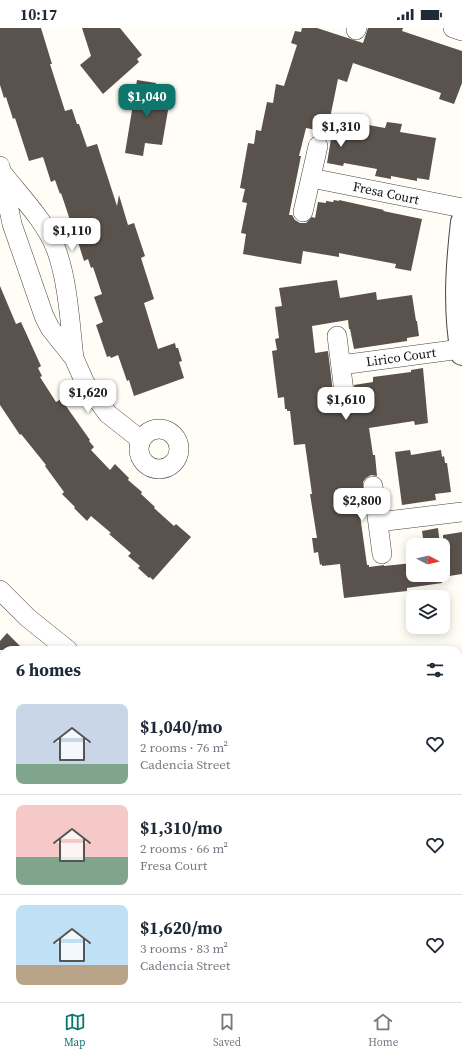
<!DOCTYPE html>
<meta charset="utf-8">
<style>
:root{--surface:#fff;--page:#f2f2f3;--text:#1f2937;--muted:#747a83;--line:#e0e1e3;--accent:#0f766e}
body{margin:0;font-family:"Source Serif 4",serif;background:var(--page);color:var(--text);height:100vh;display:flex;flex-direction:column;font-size:15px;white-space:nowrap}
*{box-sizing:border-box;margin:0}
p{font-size:13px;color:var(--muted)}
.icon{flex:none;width:22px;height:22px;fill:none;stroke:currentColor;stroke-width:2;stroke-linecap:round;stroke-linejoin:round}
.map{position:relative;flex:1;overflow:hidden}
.drawer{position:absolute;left:0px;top:618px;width:462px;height:356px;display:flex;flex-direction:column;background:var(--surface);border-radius:12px 12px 0 0;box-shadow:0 2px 10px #0003}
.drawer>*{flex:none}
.needle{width:26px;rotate:97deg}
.tools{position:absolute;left:406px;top:510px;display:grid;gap:8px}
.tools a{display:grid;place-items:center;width:44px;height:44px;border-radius:8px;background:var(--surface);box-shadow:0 2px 10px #0003;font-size:20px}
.price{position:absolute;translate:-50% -34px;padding:0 9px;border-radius:8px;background:#fff;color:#222;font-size:13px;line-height:26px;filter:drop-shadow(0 1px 2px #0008)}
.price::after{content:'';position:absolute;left:50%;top:24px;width:12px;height:9px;margin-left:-6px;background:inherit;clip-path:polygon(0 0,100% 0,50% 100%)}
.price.selected{background:var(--accent);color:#fff}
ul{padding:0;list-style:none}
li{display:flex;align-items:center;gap:12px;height:100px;padding:0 16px}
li+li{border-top:1px solid var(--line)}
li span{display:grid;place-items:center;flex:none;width:112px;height:80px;border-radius:8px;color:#555}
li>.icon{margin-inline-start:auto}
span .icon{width:48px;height:48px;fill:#fffc;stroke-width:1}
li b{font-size:17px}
h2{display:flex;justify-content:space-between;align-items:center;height:48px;padding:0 16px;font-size:17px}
.status{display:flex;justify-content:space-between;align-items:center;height:28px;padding:0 20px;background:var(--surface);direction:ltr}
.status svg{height:11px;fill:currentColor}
.tab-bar{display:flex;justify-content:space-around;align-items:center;height:56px;border-top:1px solid var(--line);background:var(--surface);font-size:11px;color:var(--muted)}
.tab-bar a{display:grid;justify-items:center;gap:2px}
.tab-bar .selected{color:var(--accent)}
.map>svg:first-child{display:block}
</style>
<div class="status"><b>10:17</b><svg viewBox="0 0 49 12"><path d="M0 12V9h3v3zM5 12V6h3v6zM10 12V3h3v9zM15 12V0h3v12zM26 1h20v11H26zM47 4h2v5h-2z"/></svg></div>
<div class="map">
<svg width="462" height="974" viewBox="0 0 462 974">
<rect width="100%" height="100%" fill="#fffdf5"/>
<!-- building -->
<path fill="#5a524d" d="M0,0H41L52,36H50L65,83L72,81L77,96H79L87,119L97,116L117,178L119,167L128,197L134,195L145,228L141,230L154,271L144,275L158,321L175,315L176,320H178L182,333L179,334L184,350L134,368L129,352L127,353L118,327L111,330L110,328L107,329L96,297L103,294L94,269L102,266L93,239L91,240L88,231L84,233L73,198H72L61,165L60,166L55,152L51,154L43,129L29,133L15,90L13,91L6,69L4,70L0,57Z
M82,0H120L142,27L137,31L139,34L103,66L80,37L91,28Z
M302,0H317L363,15L368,0H403L402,3L462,23V55L454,76L439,71L441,65L353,35L347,54L338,51L330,90L385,100L387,94L402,96L400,104L436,110L429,152L417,150V153L391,148V151L375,148L377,141L344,135L343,138L327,135L332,105L306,100L299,128H301L289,187H292L295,192L300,195H306L312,189L315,190L318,174L326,175V173L333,174L334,172L339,173V172L384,182L383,183L422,191L411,243L395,240L396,236L339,225V229L303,223L301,236L243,226L246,206L241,205L247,175L242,174L245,161L240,160L248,115L254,116L256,102L261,103L267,74L273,75L276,56L284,58L297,17L291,15L295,3L301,4Z
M137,52L156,55L155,61L164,62V64L171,65L162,117L145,115L143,128L125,125Z
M337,252L340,270L376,264L377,272L412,267L416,293H417L419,308L407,310V313L354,321L350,301H349L348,292L312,298L315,325L328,323L334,373L336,379L341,382L347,383L352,380L355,377L356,371L354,357L373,354V349L411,344V342L423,340L428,395L415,397L414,393L369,400L373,427H375L377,448L371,447L366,450L363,454V463H358L362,487H360L367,537H369V539L384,537V538L413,535V547H442V555L407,560V563L344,570L340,536L322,538V536L320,537L318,524L314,525L312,510H317L310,466H312L305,416L294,417L290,383H287V381H285L284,369L278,370L272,323L277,322L275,311L279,310L275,279L282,278L279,260Z
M0,258L16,296L21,294L41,338L38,340L42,348L40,349L56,374L61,371L90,412L89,413L94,419L91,422L110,442L115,436L129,450L128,452L142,464L141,466L155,479L154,480L174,498L176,496L191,509L153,552L150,549L149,550L138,540L140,538L128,528L131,525L109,506L111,505L91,488L87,493L74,480L75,479L62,466L64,464L45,438L46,437L21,406L20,407L0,377Z
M410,422L411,427L441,422L442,429L444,428L445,435H447L451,464L435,466L436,472L402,477L395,424Z
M438,500L440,517H424L422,503Z
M462,504V546L443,549V507Z
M7,605L24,622H0V613Z"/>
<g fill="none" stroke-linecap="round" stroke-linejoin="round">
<!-- service casing -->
<g stroke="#444" stroke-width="10">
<path id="service" d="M458,737L462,728
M50,974L52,970
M152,974L154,970"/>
</g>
<!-- minor casing -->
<g stroke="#444" stroke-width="20">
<path id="minor" d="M453,0L462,3
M356,2L357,0
M0,138L12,196L44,288L50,300L74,330L85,355L108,386L141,412
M3,146C22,170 45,193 56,221C68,253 70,296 74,330
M311,150L462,180
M303,184L318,118
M337,308L345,372
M341,337L461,321
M139 421a20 20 0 1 1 40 0a20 20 0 1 1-40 0Z
M373,458L382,526
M378,494L462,484
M0,562L28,590L68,622
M458,817L462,819"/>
</g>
<!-- tertiary casing -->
<g stroke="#444" stroke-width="24">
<path id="tertiary" d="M462,194C457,238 454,282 462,326
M0,769L4,772
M414,970L423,974
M197,974V970
M227,974L231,970"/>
</g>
<!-- service -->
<use href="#service" stroke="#fff" stroke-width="9"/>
<!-- minor -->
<use href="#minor" stroke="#fff" stroke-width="19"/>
<!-- tertiary -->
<use href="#tertiary" stroke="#fff" stroke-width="22"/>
</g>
<g text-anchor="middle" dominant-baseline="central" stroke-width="4" stroke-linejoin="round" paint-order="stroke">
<!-- street labels -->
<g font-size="13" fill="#111" stroke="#fff">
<text transform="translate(386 165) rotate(12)">Fresa Court</text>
<text transform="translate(401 329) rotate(-8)">Lirico Court</text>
</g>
</g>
</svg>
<div class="tools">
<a><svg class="needle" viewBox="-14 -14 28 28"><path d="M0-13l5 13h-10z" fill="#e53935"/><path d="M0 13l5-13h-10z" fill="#747a83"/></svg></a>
<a><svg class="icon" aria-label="layers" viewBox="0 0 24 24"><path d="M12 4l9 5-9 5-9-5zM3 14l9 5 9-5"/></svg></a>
</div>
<b class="price selected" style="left:147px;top:90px">$1,040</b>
<b class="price" style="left:341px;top:120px">$1,310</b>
<b class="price" style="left:72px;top:224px">$1,110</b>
<b class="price" style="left:88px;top:386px">$1,620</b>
<b class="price" style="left:346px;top:393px">$1,610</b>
<b class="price" style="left:362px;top:494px">$2,800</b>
<section class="drawer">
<h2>6 homes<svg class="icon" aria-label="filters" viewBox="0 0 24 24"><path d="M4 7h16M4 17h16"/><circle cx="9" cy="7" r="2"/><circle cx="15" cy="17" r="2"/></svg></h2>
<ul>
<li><span style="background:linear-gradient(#c9d6e8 75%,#7fa58c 0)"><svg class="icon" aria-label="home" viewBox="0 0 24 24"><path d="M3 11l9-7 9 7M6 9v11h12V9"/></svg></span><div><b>$1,040/mo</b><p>2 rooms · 76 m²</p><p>Cadencia Street</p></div><svg class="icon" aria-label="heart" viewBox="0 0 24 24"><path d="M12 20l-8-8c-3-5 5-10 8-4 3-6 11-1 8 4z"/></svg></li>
<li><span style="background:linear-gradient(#f6c9c9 65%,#7fa58c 0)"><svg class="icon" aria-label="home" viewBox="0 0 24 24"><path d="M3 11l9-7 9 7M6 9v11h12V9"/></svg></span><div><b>$1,310/mo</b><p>2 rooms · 66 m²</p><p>Fresa Court</p></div><svg class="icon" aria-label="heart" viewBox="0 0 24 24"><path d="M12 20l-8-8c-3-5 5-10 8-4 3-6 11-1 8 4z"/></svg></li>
<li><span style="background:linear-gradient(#bfe0f5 75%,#b9a48a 0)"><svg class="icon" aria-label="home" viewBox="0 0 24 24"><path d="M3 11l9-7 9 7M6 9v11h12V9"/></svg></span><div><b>$1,620/mo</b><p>3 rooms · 83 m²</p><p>Cadencia Street</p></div><svg class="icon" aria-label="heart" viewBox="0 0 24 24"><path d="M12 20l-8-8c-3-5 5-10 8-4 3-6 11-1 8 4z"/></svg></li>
</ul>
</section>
</div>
<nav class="tab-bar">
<a class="selected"><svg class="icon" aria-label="map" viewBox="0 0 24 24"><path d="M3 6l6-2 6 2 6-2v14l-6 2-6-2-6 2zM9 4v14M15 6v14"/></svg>Map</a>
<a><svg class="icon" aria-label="saved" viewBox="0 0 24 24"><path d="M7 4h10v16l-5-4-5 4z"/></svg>Saved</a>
<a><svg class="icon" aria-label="home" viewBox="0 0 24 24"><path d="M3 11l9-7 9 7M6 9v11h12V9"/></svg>Home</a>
</nav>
